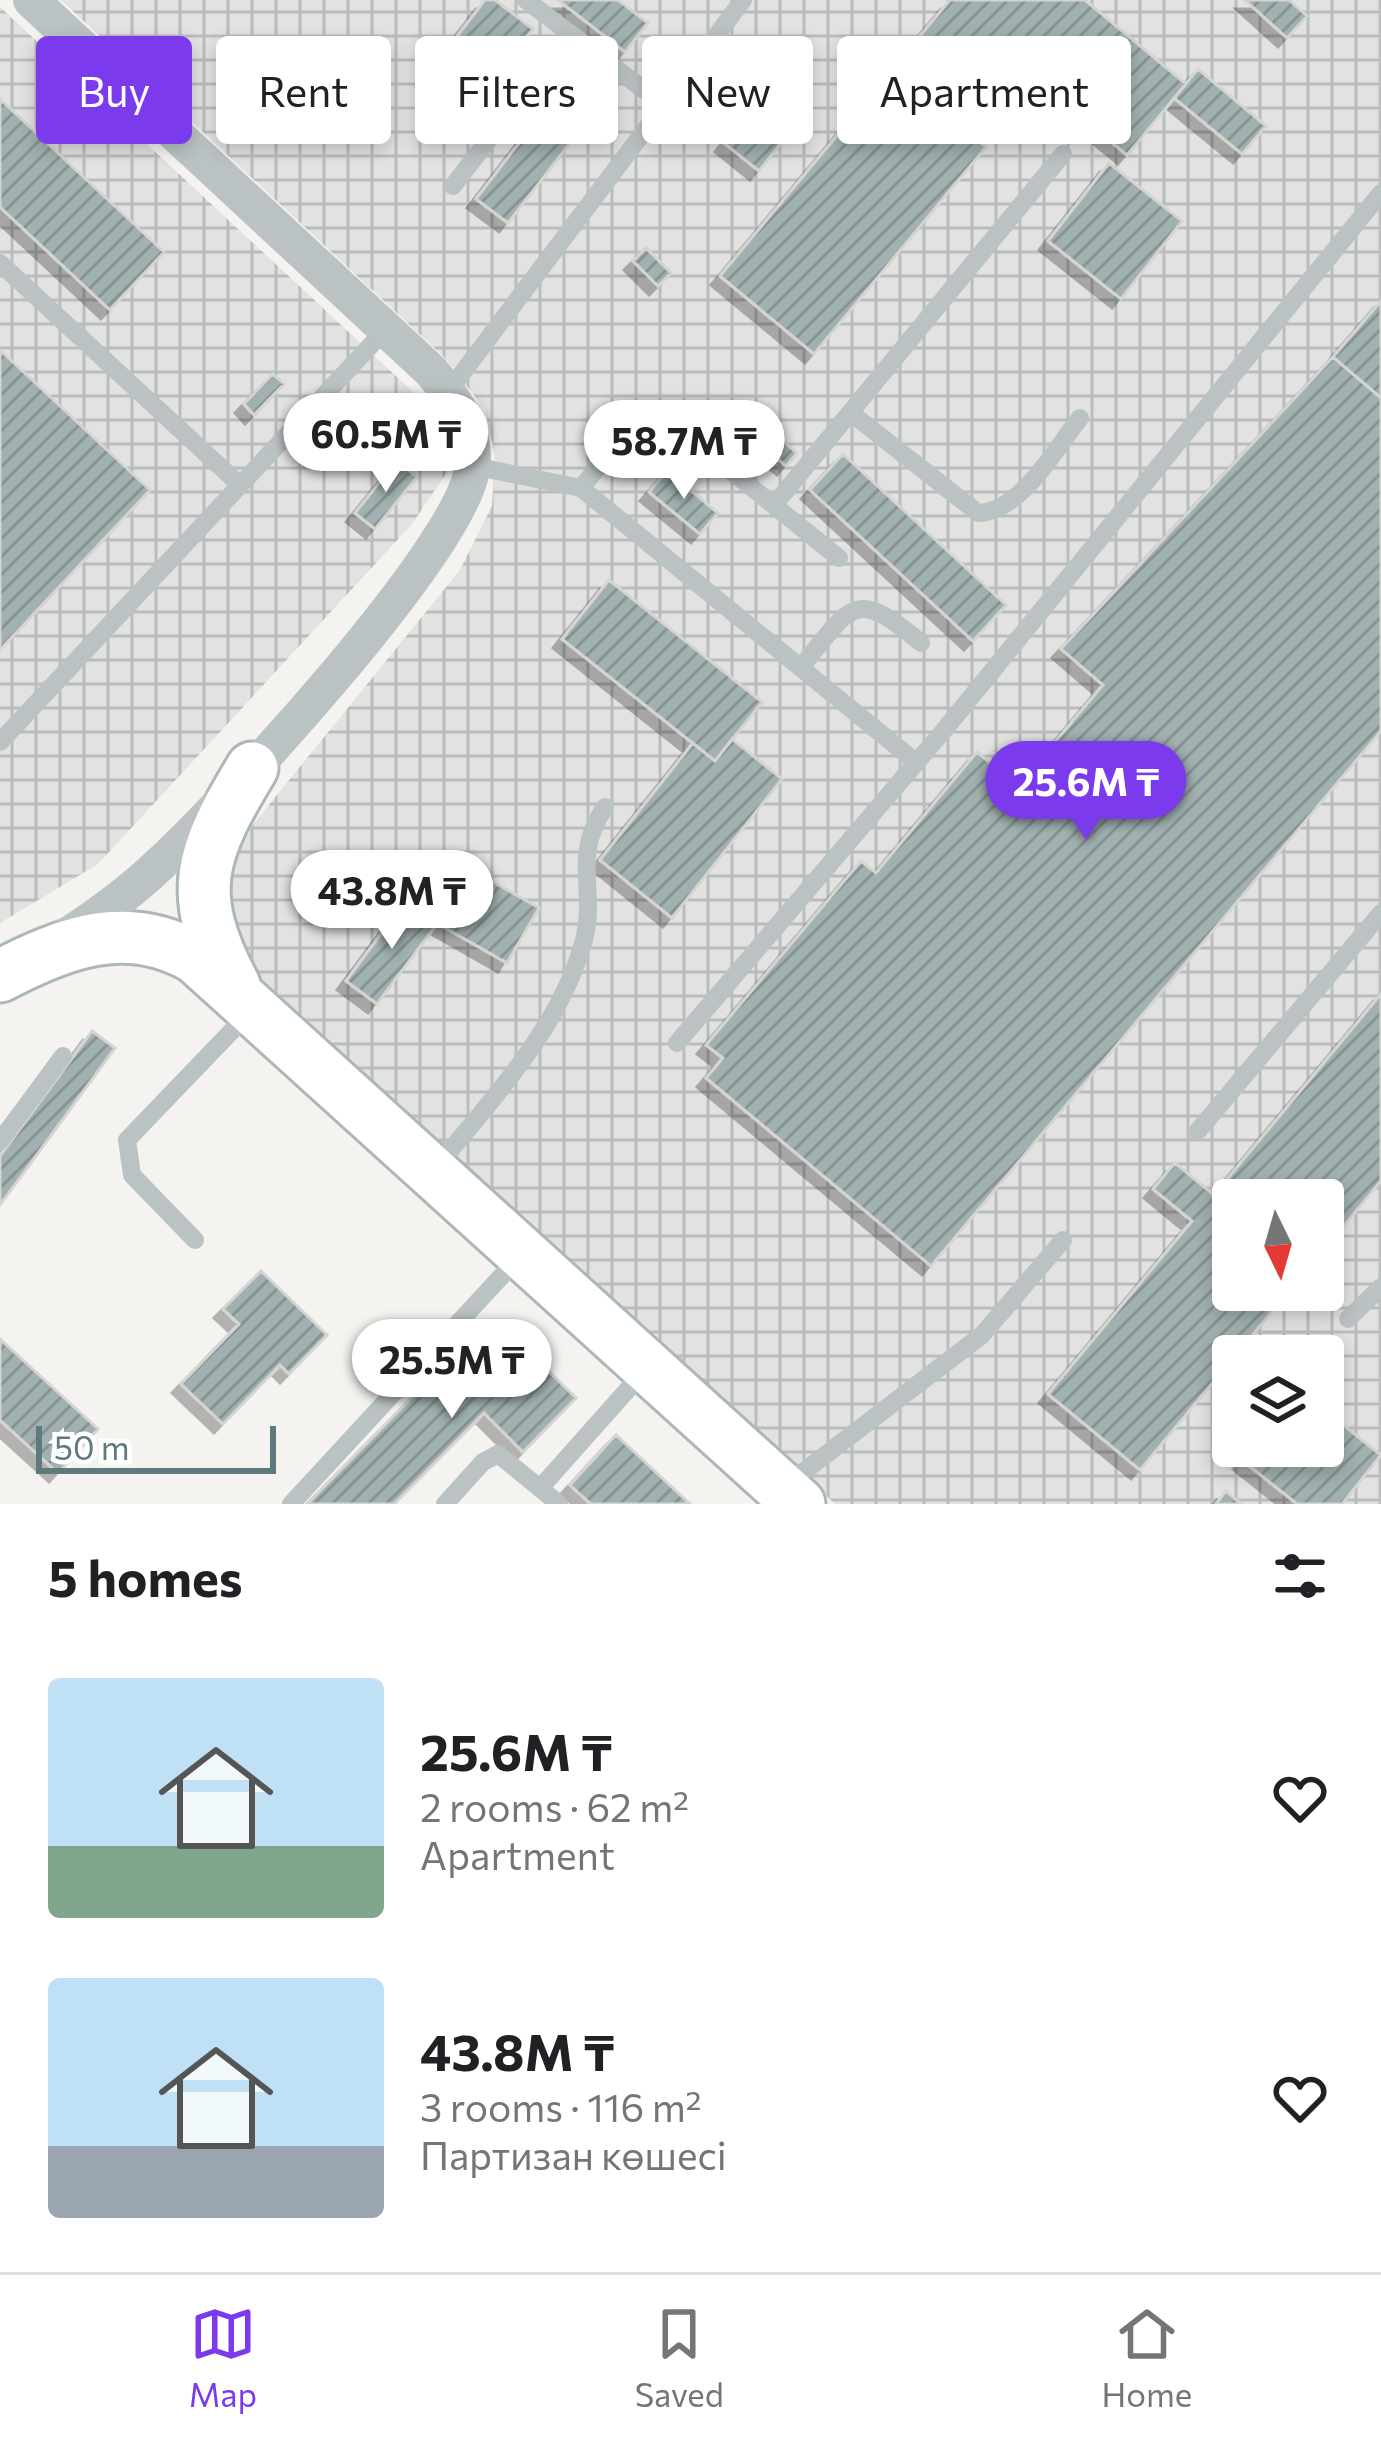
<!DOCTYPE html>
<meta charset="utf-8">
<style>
:root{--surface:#fff;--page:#f2f2f2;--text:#202124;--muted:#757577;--line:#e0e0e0;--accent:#7c3aed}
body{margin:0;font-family:Commissioner,sans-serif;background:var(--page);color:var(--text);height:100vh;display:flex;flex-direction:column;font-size:45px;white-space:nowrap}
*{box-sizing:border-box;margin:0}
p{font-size:39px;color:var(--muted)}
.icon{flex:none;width:66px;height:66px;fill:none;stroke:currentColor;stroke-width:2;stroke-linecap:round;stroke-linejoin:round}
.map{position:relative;height:1504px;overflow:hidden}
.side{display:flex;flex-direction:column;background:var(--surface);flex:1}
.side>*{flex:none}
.hud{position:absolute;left:36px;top:36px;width:1311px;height:108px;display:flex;gap:24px}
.needle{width:78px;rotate:175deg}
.fabs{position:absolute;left:1212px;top:1179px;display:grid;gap:24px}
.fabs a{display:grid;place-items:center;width:132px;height:132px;border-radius:12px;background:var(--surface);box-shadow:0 6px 18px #0003;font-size:60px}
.scale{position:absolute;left:36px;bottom:30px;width:240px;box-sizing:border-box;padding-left:12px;border:6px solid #5e7a7c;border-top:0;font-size:33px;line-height:42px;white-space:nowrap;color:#5e7a7c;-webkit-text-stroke:9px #fff;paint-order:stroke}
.price{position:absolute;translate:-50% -102px;padding:0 27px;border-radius:42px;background:#fff;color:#222;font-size:39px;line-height:78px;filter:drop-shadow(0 3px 6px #0008)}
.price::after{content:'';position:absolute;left:50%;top:72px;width:36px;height:27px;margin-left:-18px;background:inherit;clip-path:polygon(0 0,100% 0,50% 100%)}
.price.active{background:var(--accent);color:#fff}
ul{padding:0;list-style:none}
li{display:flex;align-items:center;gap:36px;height:300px;padding:0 48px}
li span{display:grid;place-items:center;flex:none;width:336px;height:240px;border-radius:12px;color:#555}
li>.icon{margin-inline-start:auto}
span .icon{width:144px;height:144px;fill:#fffc;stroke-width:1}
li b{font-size:51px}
h2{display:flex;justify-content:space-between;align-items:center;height:144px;padding:0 48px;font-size:51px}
.tag{padding:0 42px;border-radius:12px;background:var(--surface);box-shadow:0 6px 18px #0003;font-size:42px;line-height:108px}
.tag.active{background:var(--accent);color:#fff}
.tab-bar{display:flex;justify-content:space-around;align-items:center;height:168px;border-top:3px solid var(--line);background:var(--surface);font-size:33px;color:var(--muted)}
.tab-bar a{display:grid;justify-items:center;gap:6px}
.tab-bar .active{color:var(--accent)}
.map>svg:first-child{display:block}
</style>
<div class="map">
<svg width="1381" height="1504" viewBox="0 0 1381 1504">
<defs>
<pattern id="industrial-grid" width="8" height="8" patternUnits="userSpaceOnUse" patternTransform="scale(3)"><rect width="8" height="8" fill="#e2e3e1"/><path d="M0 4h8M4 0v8" fill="none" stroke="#babdbb"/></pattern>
<pattern id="building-hatch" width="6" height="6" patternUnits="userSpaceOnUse" patternTransform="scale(3)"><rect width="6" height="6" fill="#a1b0b0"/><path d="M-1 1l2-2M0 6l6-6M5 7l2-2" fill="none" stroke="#869494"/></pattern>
<filter id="shadow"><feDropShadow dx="-9" dy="9" stdDeviation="0" flood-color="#0004"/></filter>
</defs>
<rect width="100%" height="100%" fill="#f4f3f0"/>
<!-- industrial -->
<path fill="url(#industrial-grid)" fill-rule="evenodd" d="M61,0H1381V1504H835L243,969L231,892L235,862L251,827L460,570L492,506L495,456L485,409L443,356ZM1233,1200H1323V1290H1233ZM1233,1356H1323V1446H1233Z
M0,7L413,392L442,428L447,472L412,524L98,864L0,923Z"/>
<!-- building -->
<path fill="url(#building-hatch)" stroke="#d5d4d3" stroke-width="3" filter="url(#shadow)" d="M485,0H495L533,29L470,111L425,78Z
M558,0H618L648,23L625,52Z
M950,0H1085L1186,84L1127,155L992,44L939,108L986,147L814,354L720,276Z
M1245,0H1289L1307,16L1287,38Z
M1198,69L1266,126L1242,154L1174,98Z
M573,73L605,98L508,223L476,199Z
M0,99L164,252L110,310L0,207Z
M758,99L794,127L759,171L724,143Z
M1109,163L1182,221L1121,299L1048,241Z
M646,248L671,273L658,286L633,261Z
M1381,301V398L1333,357Z
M0,350L150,490L0,650Z
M1333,357L1381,398V731L931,1266L706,1078L723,1058L706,1045L861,861L876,873L977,752L1018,786L1103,685L1061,649Z
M273,374L284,384L254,415L244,404Z
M774,433L797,453L786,466L762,446Z
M843,454L1006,605L973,641L810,490Z
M397,461L417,477L375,529L355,513Z
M667,471L718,513L700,534L649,492Z
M609,580L762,702L715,761L562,639Z
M732,739L782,779L672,918L600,860L693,743L715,761Z
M458,862L539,908L507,963L426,917Z
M408,898L437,924L377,1004L346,981Z
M1381,994V1181L1323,1251V1200H1233V1290H1290L1140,1470L1048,1394L1192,1221L1153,1189L1175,1163L1214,1195Z
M92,1031L115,1048L0,1205V1156Z
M261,1271L327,1335L289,1374L280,1365L223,1424L181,1384L239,1324L223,1309Z
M489,1330L507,1347L515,1338L576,1398L523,1452L484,1413L394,1504H307L442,1367L447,1373Z
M0,1339L98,1429L58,1473L0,1420Z
M1323,1409L1381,1455L1342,1504H1297L1242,1460L1254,1446H1323Z
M616,1435L690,1504H591L570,1485Z
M1226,1491L1241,1504H1216Z"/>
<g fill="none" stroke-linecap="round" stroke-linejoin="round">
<!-- secondary casing -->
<g stroke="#acb7b8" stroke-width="57">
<path id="secondary" d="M0,976C64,942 128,918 196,958L799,1504
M234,985C185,893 200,854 252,768"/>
</g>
<!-- lane -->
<path stroke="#bac2c3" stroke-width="18" d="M526,0L664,105
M453,186L570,33
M0,263L240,485
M448,392L743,0
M851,413L978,513C1021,512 1055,449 1080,418
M473,466L581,488L917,763
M581,488L634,423L663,416L839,558
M774,505L1063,154
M801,667C851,607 853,585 921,643
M0,742L386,329
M677,1043L945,729L1381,193
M1197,1132L1381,913
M0,1141L63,1056
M434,1170C491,1100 560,1029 584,940C597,888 571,858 605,807
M195,1240L132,1175L127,1140L251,1011
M1348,1319L1381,1287
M786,1485L982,1335L1063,1240
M541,1487L646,1369
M291,1504L521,1255
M445,1504L483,1462L498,1454L559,1504"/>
<!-- street -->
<path stroke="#bac2c3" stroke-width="36" d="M31,0L431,371C454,398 478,432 472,469C461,549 228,801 161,863C130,893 95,918 59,941"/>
<!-- secondary -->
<use href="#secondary" stroke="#fff" stroke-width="51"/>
</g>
</svg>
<div class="fabs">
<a><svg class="needle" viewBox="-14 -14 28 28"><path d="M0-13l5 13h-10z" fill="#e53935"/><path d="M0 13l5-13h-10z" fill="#757577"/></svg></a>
<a><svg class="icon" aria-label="layers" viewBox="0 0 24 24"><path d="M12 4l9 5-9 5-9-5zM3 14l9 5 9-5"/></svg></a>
</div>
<div class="scale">50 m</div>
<b class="price" style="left:386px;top:495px">60.5M ₸</b>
<b class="price" style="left:684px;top:502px">58.7M ₸</b>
<b class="price active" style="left:1086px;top:843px">25.6M ₸</b>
<b class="price" style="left:392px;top:952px">43.8M ₸</b>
<b class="price" style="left:452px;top:1421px">25.5M ₸</b>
<div class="hud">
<a class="tag active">Buy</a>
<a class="tag">Rent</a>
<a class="tag">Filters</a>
<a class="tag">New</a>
<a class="tag">Apartment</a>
</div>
</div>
<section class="side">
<h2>5 homes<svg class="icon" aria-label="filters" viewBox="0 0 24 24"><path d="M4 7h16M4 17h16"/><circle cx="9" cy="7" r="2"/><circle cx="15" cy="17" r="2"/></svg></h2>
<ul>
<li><span style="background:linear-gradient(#bfe0f5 70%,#7fa58c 0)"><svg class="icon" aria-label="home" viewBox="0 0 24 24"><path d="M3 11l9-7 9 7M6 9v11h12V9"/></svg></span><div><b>25.6M ₸</b><p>2 rooms · 62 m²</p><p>Apartment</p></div><svg class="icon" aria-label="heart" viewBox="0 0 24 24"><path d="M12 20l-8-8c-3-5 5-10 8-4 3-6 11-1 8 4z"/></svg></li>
<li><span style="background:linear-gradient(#bfe0f5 70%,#9aa5b1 0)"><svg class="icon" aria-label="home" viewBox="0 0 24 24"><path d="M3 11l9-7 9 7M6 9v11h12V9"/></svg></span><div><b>43.8M ₸</b><p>3 rooms · 116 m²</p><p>Партизан көшесі</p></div><svg class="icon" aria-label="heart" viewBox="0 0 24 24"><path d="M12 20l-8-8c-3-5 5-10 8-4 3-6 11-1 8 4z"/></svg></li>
</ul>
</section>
<nav class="tab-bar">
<a class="active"><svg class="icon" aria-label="map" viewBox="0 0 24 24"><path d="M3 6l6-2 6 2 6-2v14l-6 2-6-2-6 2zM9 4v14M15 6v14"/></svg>Map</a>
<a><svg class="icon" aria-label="saved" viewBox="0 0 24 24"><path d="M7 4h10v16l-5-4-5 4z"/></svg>Saved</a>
<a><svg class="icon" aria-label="home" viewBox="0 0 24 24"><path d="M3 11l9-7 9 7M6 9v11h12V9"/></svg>Home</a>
</nav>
